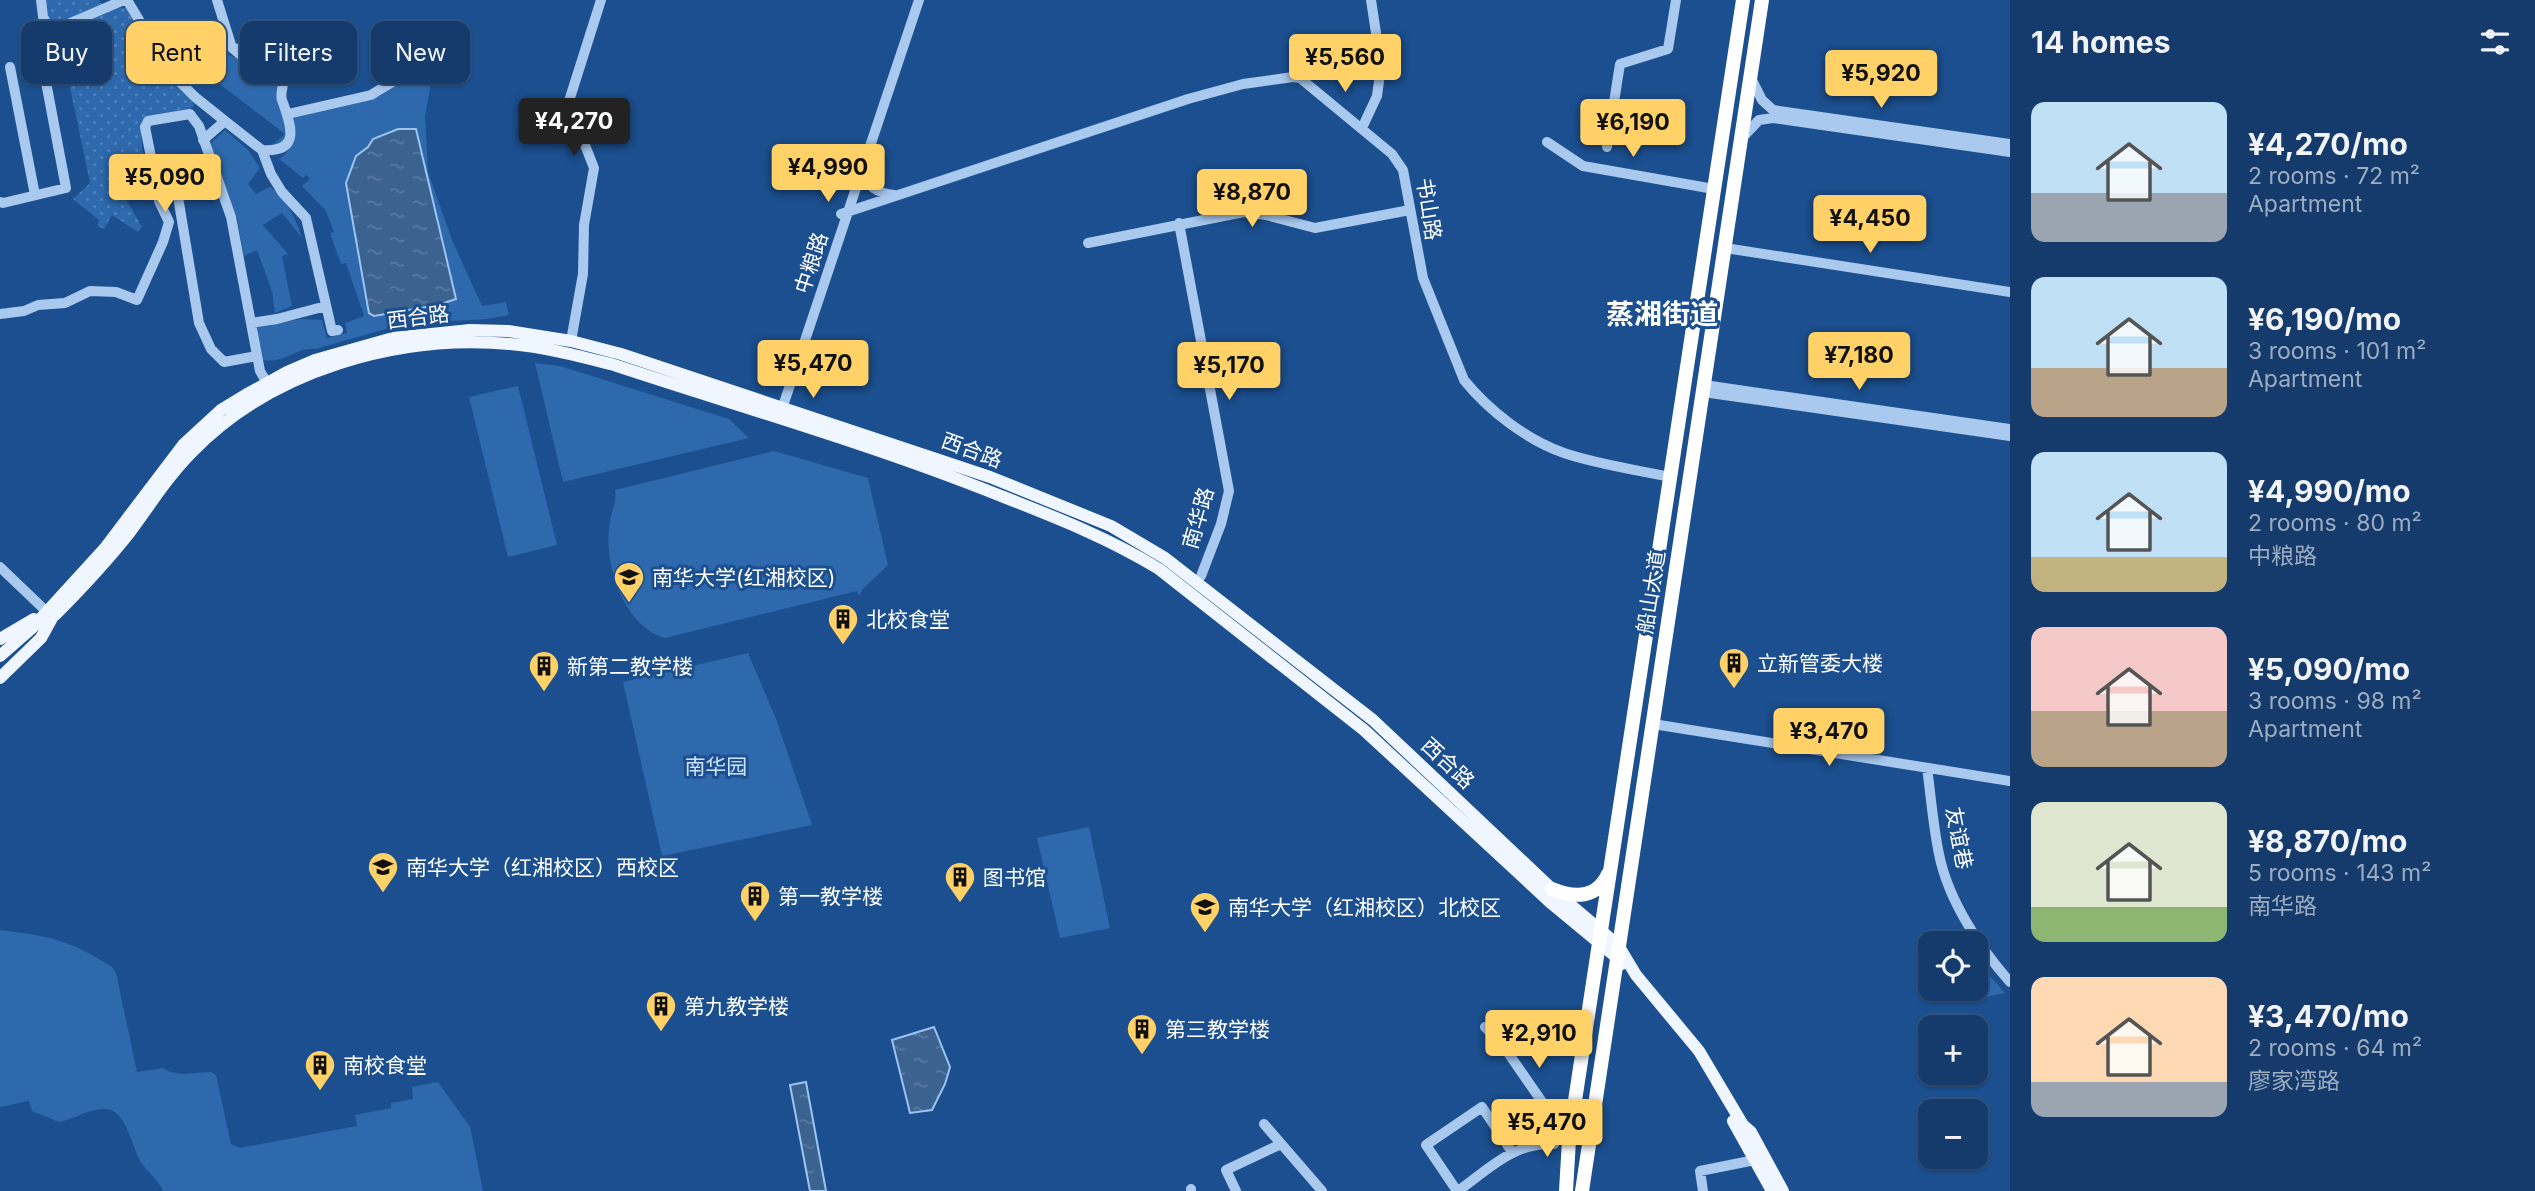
<!DOCTYPE html>
<meta charset="utf-8">
<style>
:root{--surface:#143b6b;--page:#1d4271;--text:#f1f3f6;--muted:#9dadc1;--line:#33557e;--accent:#ffd166}
body{margin:0;font-family:Inter,"Noto Sans SC",sans-serif;background:var(--page);color:var(--text);height:100vh;display:flex;flex-direction:column;font-size:26px;white-space:nowrap}
*{box-sizing:border-box;margin:0}
p{font-size:23px;color:var(--muted)}
.icon{flex:none;width:38px;height:38px;fill:none;stroke:currentColor;stroke-width:2;stroke-linecap:round;stroke-linejoin:round}
.map{position:relative;flex:1;overflow:hidden}
.drawer{display:flex;flex-direction:column;background:var(--surface);width:525px}
.drawer>*{flex:none}
.top-card{position:absolute;left:21px;top:21px;width:665px;height:63px;display:flex;gap:14px}
.buttons{position:absolute;left:1918px;top:931px;display:grid;gap:14px}
.buttons a{display:grid;place-items:center;width:70px;height:70px;border-radius:14px;background:var(--surface);box-shadow:0 2px 5px #0004,0 0 0 2px var(--line);font-size:35px}
.price{position:absolute;translate:-50% -60px;padding:0 16px;border-radius:7px;background:var(--accent);color:#111;font-size:23px;line-height:46px;filter:drop-shadow(0 2px 4px #0008)}
.price::after{content:'';position:absolute;left:50%;top:42px;width:21px;height:16px;margin-left:-10px;background:inherit;clip-path:polygon(0 0,100% 0,50% 100%)}
.price.selected{background:#222;color:#fff}
ul{padding:0;list-style:none}
li{display:flex;align-items:center;gap:21px;height:175px;padding:0 21px}
li span{display:grid;place-items:center;flex:none;width:196px;height:140px;border-radius:14px;color:#555}
li>.icon{margin-inline-start:auto}
span .icon{width:84px;height:84px;fill:#fffc;stroke-width:1}
li b{font-size:30px}
h2{display:flex;justify-content:space-between;align-items:center;height:84px;padding:0 21px;font-size:30px}
.tag{padding:0 24px;border-radius:14px;background:var(--surface);box-shadow:0 2px 5px #0004,0 0 0 2px var(--line);font-size:24px;line-height:63px}
.tag.selected{background:var(--accent);color:#111}
main{display:flex;flex:1;min-height:0}
.map>svg:first-child{display:block}
</style>
<main>
<div class="map">
<svg width="2010" height="1191" viewBox="0 0 2010 1191">
<defs>
<pattern id="forest-firs" width="22" height="20" patternUnits="userSpaceOnUse" patternTransform="scale(1.75)"><rect width="22" height="20" fill="#2e69ad"/><path d="M5 1l3.5 6h-7zM16 11l3.5 6h-7z" fill="#4d80b9"/></pattern>
<pattern id="garden-dots" width="8" height="8" patternUnits="userSpaceOnUse" patternTransform="scale(1.75)"><rect width="8" height="8" fill="#2e69ad"/><path d="M2 2h.1M6 6h.1" fill="none" stroke="#4d80b9" stroke-width="1.8" stroke-linecap="round"/></pattern>
<pattern id="water-ripples" width="26" height="14" patternUnits="userSpaceOnUse" patternTransform="scale(1.75)"><rect width="26" height="14" fill="#3c6290"/><path d="M2 4q2-2 4 0t4 0M15 11q2-2 4 0t4 0" fill="none" stroke="#597aa1"/></pattern>
</defs>
<rect width="100%" height="100%" fill="#1b4f8f"/>
<!-- green -->
<path fill="#2e69ad" d="M437,49L425,116L428,172L452,240L482,306L506,302L509,315L487,319L403,324L316,349C297,346 285,364 263,360L257,326L301,319L322,320L327,338L347,333L345,323L364,316L346,263L341,264L330,233L334,232L326,211L302,186L310,179L306,175L303,178L279,159C293,152 294,132 294,118L382,95Z
M224,53L275,74L280,79L288,128L284,143L270,147L285,134L221,85L194,72L185,82L171,64Z
M225,130L248,150L260,168L248,184L256,194L270,187C287,198 296,219 302,238L282,213L263,225L288,254L282,256L292,306L275,313L272,291L257,250L244,256L237,218L210,144Z
M535,363L560,366L729,419L749,438L563,482Z
M518,386L557,545L508,557L469,397Z
M774,451L868,478L888,565L863,589L859,596L857,591L665,638C661,636 655,635 651,632C620,612 605,563 609,528C610,515 617,502 615,490Z
M748,653L776,719L812,825L662,856L623,682Z
M1089,827L1110,928L1060,938L1037,838Z
M0,930C48,936 71,940 112,967L116,973L137,1072L163,1068L170,1072L183,1074L211,1072L216,1075L231,1144L240,1148L357,1126L355,1115L391,1108V1103L413,1099L412,1087L438,1082L470,1127L483,1191H163C158,1179 147,1172 140,1161C132,1146 126,1110 106,1109C90,1108 74,1119 59,1122L32,1111L29,1101L0,1107Z"/>
<!-- forest -->
<path fill="url(#forest-firs)" d="M1976,961L2005,993L1962,1002C1954,999 1951,996 1949,989H1976Z"/>
<!-- garden -->
<path fill="url(#garden-dots)" d="M44,0H99L103,6C85,10 73,19 56,25L48,20Z
M115,7L126,8L171,79L191,99L194,106C179,118 155,110 141,122L142,151L161,181L126,199L142,227L138,232L112,215L104,229L97,226L99,220L73,199L90,183L59,35L63,31Z"/>
<!-- water -->
<path fill="url(#water-ripples)" stroke="#9cc4f0" stroke-width="2" d="M398,129H416L456,299L438,305L374,316L369,313L368,308L346,183L356,156L368,147L373,139Z
M934,1027L950,1067L945,1084L932,1110L910,1113L892,1040Z
M806,1082L826,1191H810L790,1085Z"/>
<g fill="none" stroke-linecap="round" stroke-linejoin="round">
<!-- minor -->
<path stroke="#a9c9ee" stroke-width="10" d="M41,0L43,17L50,29L54,30L124,0
M127,0L171,73L195,97L225,121L203,140
M217,0L232,48L279,55L282,59V76
M232,48C236,51 240,55 245,58C255,63 272,65 280,74C287,83 279,91 282,100C290,123 303,153 262,150
M10,67L35,195
M1751,78L1762,100L1773,110L2010,144
M288,114L371,95L394,81L425,54
M225,121L262,150L271,174L282,192L306,218L332,331L338,330
M1362,128L1377,96L1381,66L1371,0
M1742,138L1759,120L1773,118L2010,152
M1547,142L1583,166L1714,189
M1607,147L1620,64L1668,49L1676,0
M862,171C868,187 877,193 894,195
M0,202L3,203L66,188L42,61
M841,214L1188,99L1243,84L1293,77L1300,78L1392,154L1403,170L1423,278L1464,380C1489,411 1527,440 1564,453C1596,464 1637,470 1670,477
M1179,223L1229,491L1221,524L1201,576
M1088,243L1244,212L1266,215L1315,228L1410,210
M1725,248L2010,292
M0,314L24,311L38,305L65,303L90,291L116,292L137,300L163,242L169,222L159,201L162,185L173,178L214,169
M251,323L277,319L326,306
M571,341L583,274L584,225L594,168L583,140L564,133L563,120L601,0
M257,356L224,362L211,349L199,323L178,197L151,157L145,127L148,121L190,114L199,126L231,217L260,371L270,388
M1704,385L2010,429
M1703,392L2010,436
M781,412L919,0
M0,567L47,612
M1653,724L2010,781
M1927,768C1931,796 1933,826 1939,854C1948,900 1980,948 2010,982
M1485,1027L1502,1044L1556,1122V1128
M1264,1124L1322,1191
M1191,1189V1191
M1236,1191L1226,1170L1281,1144
M1457,1191L1426,1145L1482,1107L1512,1152
M1458,1191C1489,1169 1514,1142 1554,1144L1556,1128L1570,1129
M1703,1191L1700,1171L1755,1160"/>
<!-- major -->
<path stroke="#f0f6ff" stroke-width="12" d="M55,615C82,588 107,561 130,532C150,505 168,476 192,452C271,370 398,334 510,344C545,347 579,356 614,365C741,407 871,444 996,494C1052,516 1107,537 1159,569L1364,730L1552,904L1616,957L1622,964
M0,639L34,619
M0,656L32,628L105,548L183,445L221,410L249,393L287,372L315,360L393,338L470,330L508,331L571,341L621,354L990,477L1111,526L1165,558L1373,720L1552,889L1618,945L1636,975L1699,1051L1743,1125L1751,1132L1783,1191
M0,678L41,638L52,618
M1733,1121L1772,1191"/>
<!-- highway -->
<path stroke="#fff" stroke-width="14" d="M1552,889C1574,898 1597,899 1608,874
M1566,1191L1569,1140L1743,0
M1582,1191L1762,0"/>
</g>
<!-- icons -->
<defs>
<g id="university-pin" transform="scale(1.575)"><path d="M0 17L-7.5 6A9.5 9.5 0 1 1 7.5 6Z" fill="#ffd166" stroke="#1b4f8f"/><path d="M0-5L7-2L0 1L-7-2ZM-4 1L0 2.5L4 1V4Q0 6-4 4Z" fill="#111"/></g>
<g id="building-pin" transform="scale(1.575)"><path d="M0 17L-7.5 6A9.5 9.5 0 1 1 7.5 6Z" fill="#ffd166" stroke="#1b4f8f"/><path d="M-4-6H4V6H1V3H-1V6H-4ZM-2.5-4.3h1.7v1.8h-1.7ZM.8-4.3h1.7v1.8H.8ZM-2.5-1h1.7V.8h-1.7ZM.8-1h1.7V.8H.8Z" fill="#111"/></g>
</defs>
<g fill-rule="evenodd">
<use href="#university-pin" x="629" y="577"/>
<use href="#building-pin" x="843" y="619"/>
<use href="#building-pin" x="1734" y="663"/>
<use href="#building-pin" x="544" y="666"/>
<use href="#university-pin" x="383" y="867"/>
<use href="#building-pin" x="960" y="877"/>
<use href="#building-pin" x="755" y="896"/>
<use href="#university-pin" x="1205" y="907"/>
<use href="#building-pin" x="661" y="1006"/>
<use href="#building-pin" x="1142" y="1029"/>
<use href="#building-pin" x="320" y="1065"/>
</g>
<g text-anchor="middle" dominant-baseline="central" stroke-width="6" stroke-linejoin="round" paint-order="stroke">
<!-- street labels -->
<g font-size="21" fill="#fff" stroke="#1b4f8f">
<text transform="translate(1429 209) rotate(81)">书山路</text>
<text transform="translate(811 263) rotate(-72)">中粮路</text>
<text transform="translate(418 317) rotate(-7)">西合路</text>
<text transform="translate(972 450) rotate(20)">西合路</text>
<text transform="translate(1198 518) rotate(-74)">南华路</text>
<text transform="translate(1651 592) rotate(-81)">船山大道</text>
<text transform="translate(1448 763) rotate(43)">西合路</text>
<text transform="translate(1959 838) rotate(79)">友谊巷</text>
</g>
<!-- poi labels -->
<g font-size="21" fill="#fff" stroke="#1b4f8f" text-anchor="start">
<text x="652" y="577">南华大学(红湘校区)</text>
<text x="866" y="619">北校食堂</text>
<text x="1757" y="663">立新管委大楼</text>
<text x="567" y="666">新第二教学楼</text>
<text x="406" y="867">南华大学（红湘校区）西校区</text>
<text x="983" y="877">图书馆</text>
<text x="778" y="896">第一教学楼</text>
<text x="1228" y="907">南华大学（红湘校区）北校区</text>
<text x="684" y="1006">第九教学楼</text>
<text x="1165" y="1029">第三教学楼</text>
<text x="343" y="1065">南校食堂</text>
</g>
<!-- park labels -->
<g font-size="21" fill="#cfe3fa" stroke="#1b4f8f">
<text x="716" y="766">南华园</text>
</g>
<!-- district labels -->
<g font-size="28" font-weight="bold" fill="#fff" stroke="#1b4f8f">
<text x="1662" y="314">蒸湘街道</text>
</g>
</g>
</svg>
<div class="buttons">
<a><svg class="icon" aria-label="locate" viewBox="0 0 24 24"><circle cx="12" cy="12" r="6"/><path d="M12 2v4M12 18v4M2 12h4M18 12h4"/></svg></a>
<a>+</a>
<a>−</a>
</div>
<b class="price" style="left:1345px;top:94px">¥5,560</b>
<b class="price" style="left:1881px;top:110px">¥5,920</b>
<b class="price selected" style="left:574px;top:158px">¥4,270</b>
<b class="price" style="left:1633px;top:159px">¥6,190</b>
<b class="price" style="left:828px;top:204px">¥4,990</b>
<b class="price" style="left:165px;top:214px">¥5,090</b>
<b class="price" style="left:1252px;top:229px">¥8,870</b>
<b class="price" style="left:1870px;top:255px">¥4,450</b>
<b class="price" style="left:1859px;top:392px">¥7,180</b>
<b class="price" style="left:813px;top:400px">¥5,470</b>
<b class="price" style="left:1229px;top:402px">¥5,170</b>
<b class="price" style="left:1829px;top:768px">¥3,470</b>
<b class="price" style="left:1539px;top:1070px">¥2,910</b>
<b class="price" style="left:1547px;top:1159px">¥5,470</b>
<div class="top-card">
<a class="tag">Buy</a>
<a class="tag selected">Rent</a>
<a class="tag">Filters</a>
<a class="tag">New</a>
</div>
</div>
<section class="drawer">
<h2>14 homes<svg class="icon" aria-label="filters" viewBox="0 0 24 24"><path d="M4 7h16M4 17h16"/><circle cx="9" cy="7" r="2"/><circle cx="15" cy="17" r="2"/></svg></h2>
<ul>
<li><span style="background:linear-gradient(#bfe0f5 65%,#9aa5b1 0)"><svg class="icon" aria-label="home" viewBox="0 0 24 24"><path d="M3 11l9-7 9 7M6 9v11h12V9"/></svg></span><div><b>¥4,270/mo</b><p>2 rooms · 72 m²</p><p>Apartment</p></div></li>
<li><span style="background:linear-gradient(#bfe0f5 65%,#b9a48a 0)"><svg class="icon" aria-label="home" viewBox="0 0 24 24"><path d="M3 11l9-7 9 7M6 9v11h12V9"/></svg></span><div><b>¥6,190/mo</b><p>3 rooms · 101 m²</p><p>Apartment</p></div></li>
<li><span style="background:linear-gradient(#bfe0f5 75%,#c2b280 0)"><svg class="icon" aria-label="home" viewBox="0 0 24 24"><path d="M3 11l9-7 9 7M6 9v11h12V9"/></svg></span><div><b>¥4,990/mo</b><p>2 rooms · 80 m²</p><p>中粮路</p></div></li>
<li><span style="background:linear-gradient(#f6c9c9 60%,#b9a48a 0)"><svg class="icon" aria-label="home" viewBox="0 0 24 24"><path d="M3 11l9-7 9 7M6 9v11h12V9"/></svg></span><div><b>¥5,090/mo</b><p>3 rooms · 98 m²</p><p>Apartment</p></div></li>
<li><span style="background:linear-gradient(#dfe7d0 75%,#8fb573 0)"><svg class="icon" aria-label="home" viewBox="0 0 24 24"><path d="M3 11l9-7 9 7M6 9v11h12V9"/></svg></span><div><b>¥8,870/mo</b><p>5 rooms · 143 m²</p><p>南华路</p></div></li>
<li><span style="background:linear-gradient(#ffd9b3 75%,#9aa5b1 0)"><svg class="icon" aria-label="home" viewBox="0 0 24 24"><path d="M3 11l9-7 9 7M6 9v11h12V9"/></svg></span><div><b>¥3,470/mo</b><p>2 rooms · 64 m²</p><p>廖家湾路</p></div></li>
</ul>
</section>
</main>
